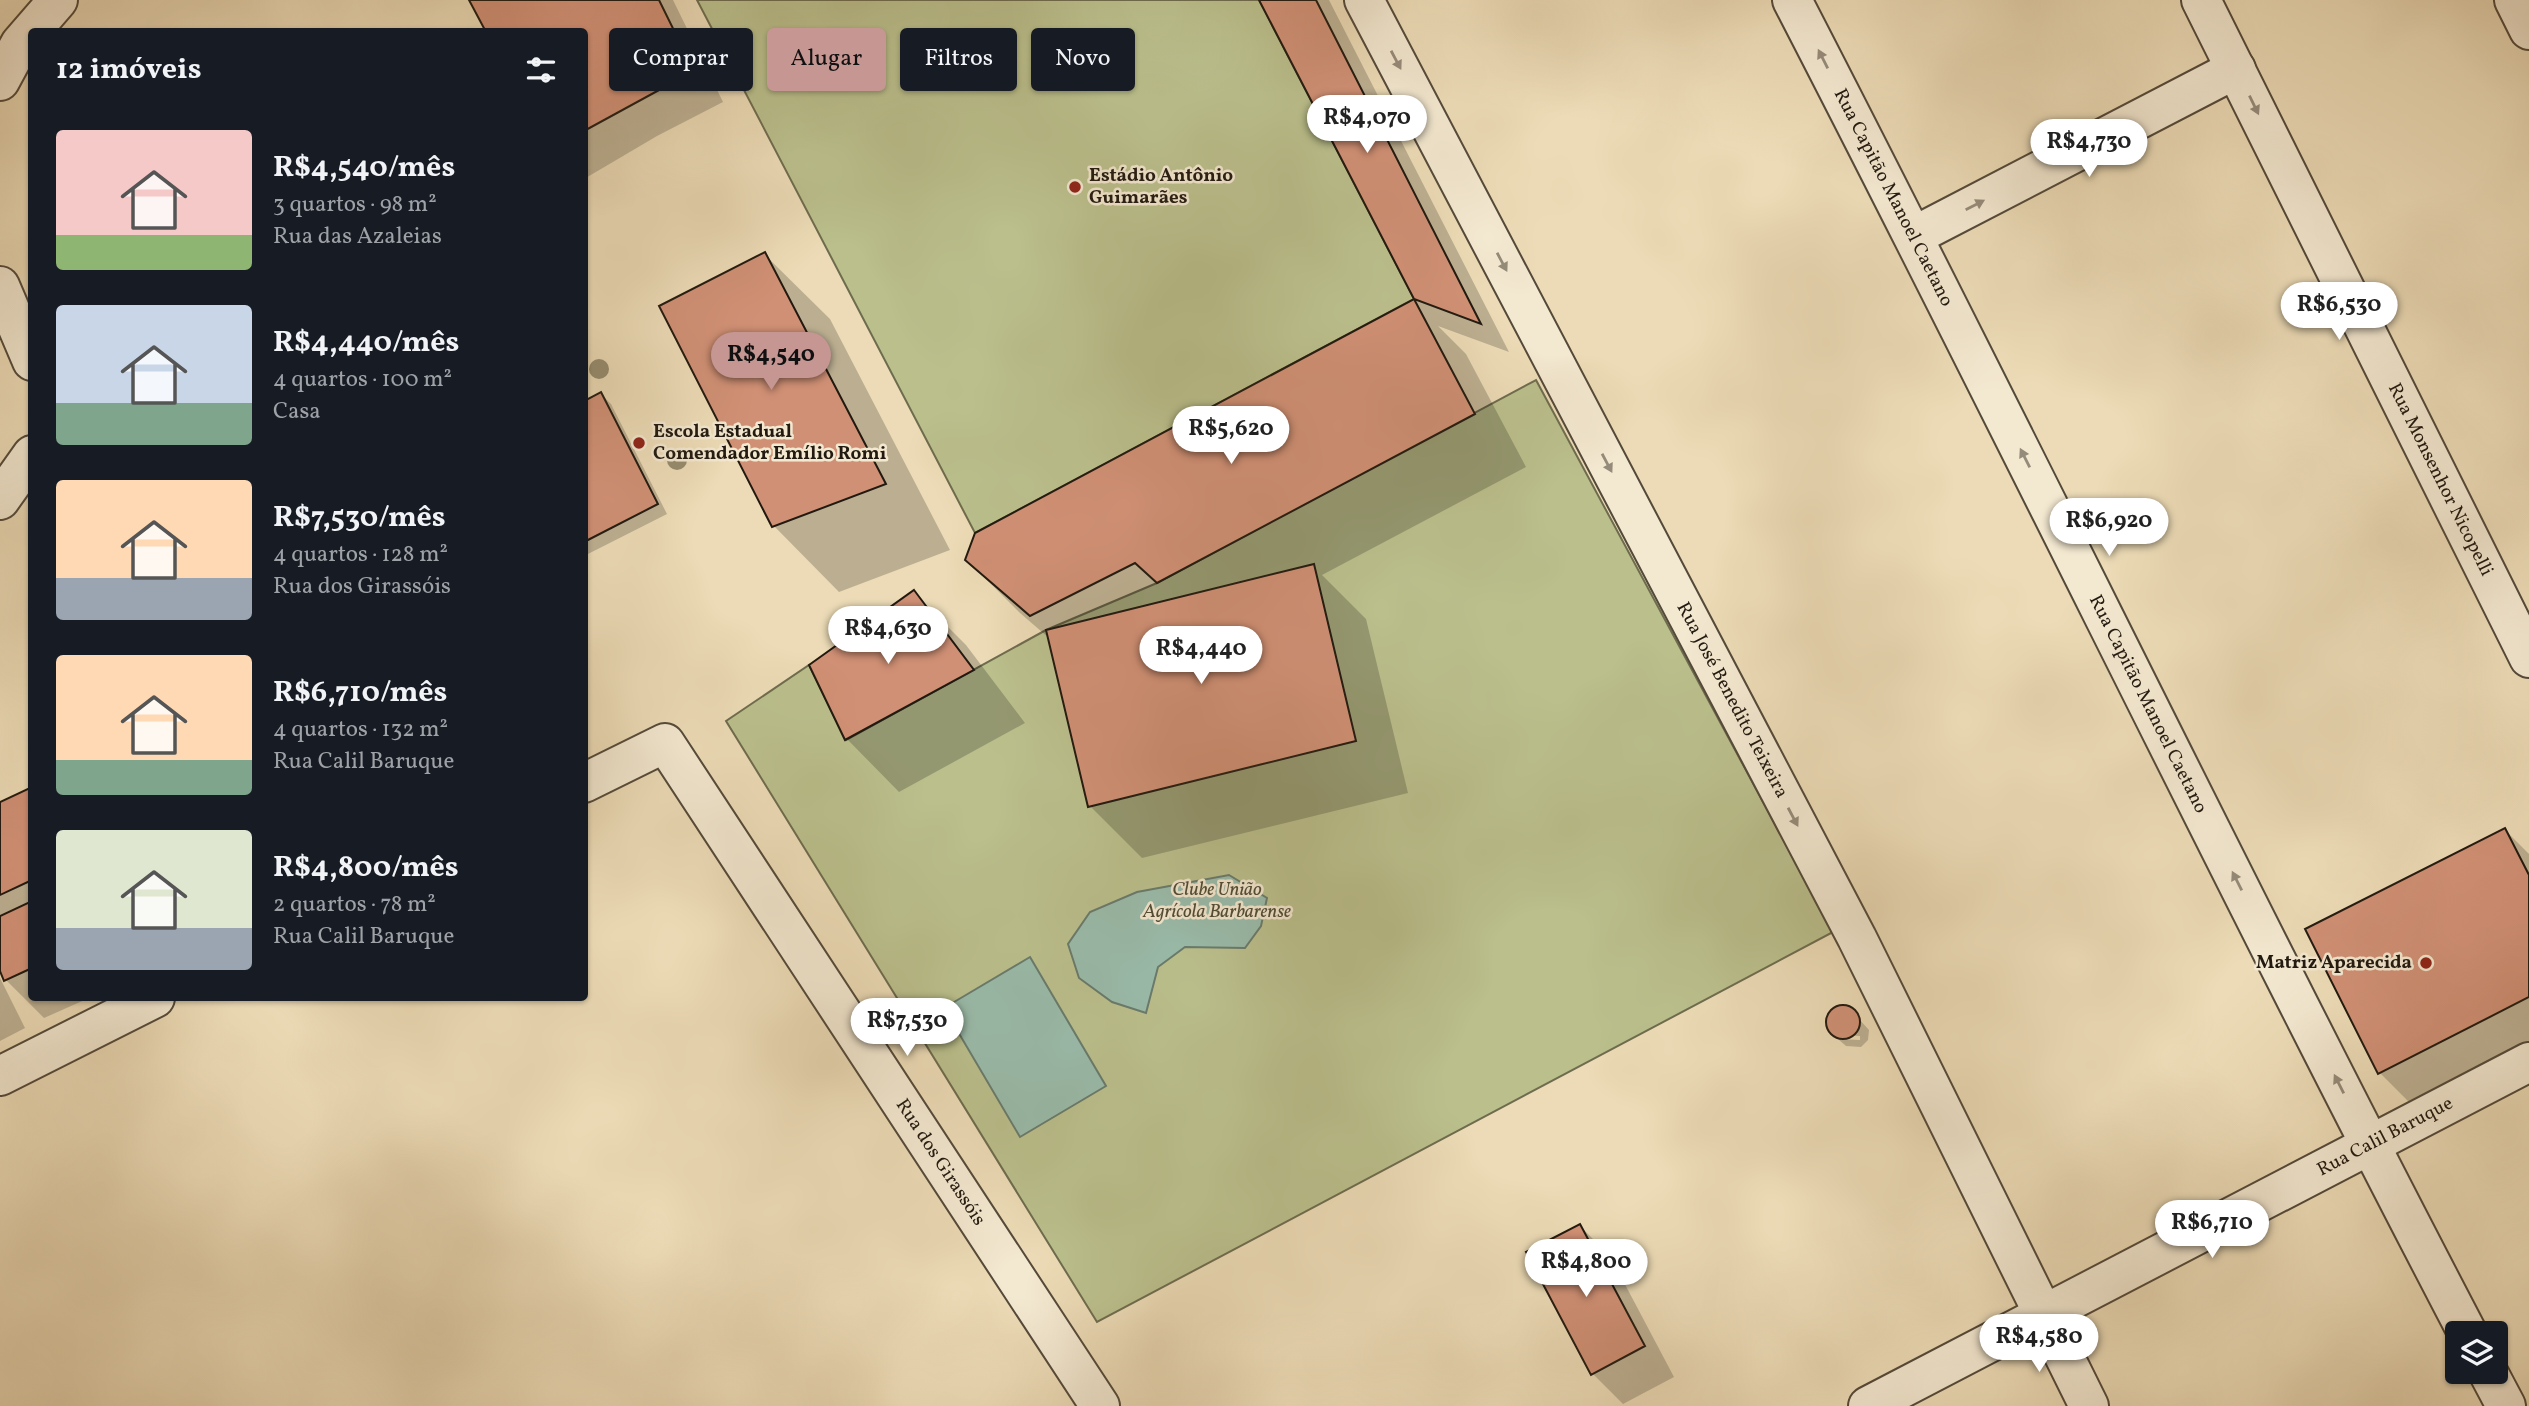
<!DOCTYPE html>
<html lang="pt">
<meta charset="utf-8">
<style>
:root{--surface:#171b24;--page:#20242c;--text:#f1f3f6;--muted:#9ea1a6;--accent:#c59692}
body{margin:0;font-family:Vollkorn,serif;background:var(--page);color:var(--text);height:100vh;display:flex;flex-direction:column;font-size:26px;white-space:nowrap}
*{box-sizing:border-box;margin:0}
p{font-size:23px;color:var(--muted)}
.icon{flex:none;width:38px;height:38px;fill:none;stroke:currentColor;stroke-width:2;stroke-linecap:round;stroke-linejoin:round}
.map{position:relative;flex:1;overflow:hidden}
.drawer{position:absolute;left:28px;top:28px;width:560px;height:973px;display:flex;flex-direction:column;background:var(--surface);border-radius:7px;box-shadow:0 2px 5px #0004}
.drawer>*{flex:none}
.hud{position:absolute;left:609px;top:28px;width:665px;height:63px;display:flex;gap:14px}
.buttons{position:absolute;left:2445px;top:1321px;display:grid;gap:14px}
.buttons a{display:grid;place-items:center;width:63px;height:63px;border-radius:7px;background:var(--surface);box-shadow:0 2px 5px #0004;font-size:35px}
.price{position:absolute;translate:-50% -60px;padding:0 16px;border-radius:24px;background:#fff;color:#222;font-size:23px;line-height:46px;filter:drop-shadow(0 2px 4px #0008)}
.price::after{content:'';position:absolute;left:50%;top:42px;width:21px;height:16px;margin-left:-10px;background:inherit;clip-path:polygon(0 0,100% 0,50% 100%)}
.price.on{background:var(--accent);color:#111}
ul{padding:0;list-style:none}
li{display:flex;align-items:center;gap:21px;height:175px;padding:0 28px}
li span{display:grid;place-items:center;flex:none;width:196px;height:140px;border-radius:7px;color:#555}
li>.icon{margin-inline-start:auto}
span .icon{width:84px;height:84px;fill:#fffc;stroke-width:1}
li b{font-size:30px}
h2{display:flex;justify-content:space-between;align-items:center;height:84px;padding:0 28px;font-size:30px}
.tag{padding:0 24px;border-radius:7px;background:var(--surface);box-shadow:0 2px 5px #0004;font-size:24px;line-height:63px}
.tag.on{background:var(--accent);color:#111}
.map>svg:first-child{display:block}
</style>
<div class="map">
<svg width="2529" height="1406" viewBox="0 0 2529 1406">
<rect width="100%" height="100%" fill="#ecdbb6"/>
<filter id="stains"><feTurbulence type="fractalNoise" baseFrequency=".00286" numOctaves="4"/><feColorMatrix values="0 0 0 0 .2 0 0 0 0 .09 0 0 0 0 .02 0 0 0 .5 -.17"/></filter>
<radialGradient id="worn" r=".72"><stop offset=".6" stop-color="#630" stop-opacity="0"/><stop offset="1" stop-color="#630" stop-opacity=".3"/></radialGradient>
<!-- green -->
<path fill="#babf8c" stroke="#6e6c4e" stroke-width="2" d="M697,0H1259L1414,299L975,533Z
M1536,380L1833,932L1097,1322L726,721L809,665L846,740L1046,630L1157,583Z"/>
<!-- water -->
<path fill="#9ba" stroke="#697b6c" stroke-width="2" d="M1229,875L1267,898L1261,926L1245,948L1185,947L1158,967L1146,1013L1112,1002L1079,978L1068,944L1090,912L1137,892Z
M1030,957L1106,1086L1020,1137L944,1008Z"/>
<!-- shadow -->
<path fill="#0003" d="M471,0H673L723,102L657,136L584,179V32Z
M1261,0H1329L1509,352L1438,326L1466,354L1526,467L1322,575L1366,619L1408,793L1142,858L1090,806L1049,638L1020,613L967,560L976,535L1416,299Z
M764,254L830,319L950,550L839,592L774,526L662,307Z
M601,394L611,404L667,514L584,556V403Z
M913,592L966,645L1025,723L899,792L847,739L811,666Z
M32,789V998H89L44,1018L6,980L0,967V804Z
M2505,830L2529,854V1055L2418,1111L2380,1073Z
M0,978L25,1028L0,1041Z
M1839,1007L1849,1008L1869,1030L1868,1040L1861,1047L1846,1046L1838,1039L1860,1040V1036L1837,1035V1037L1832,1032L1828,1022L1831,1013Z
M1580,1226L1610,1256L1674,1377L1623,1404L1593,1374L1528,1253Z"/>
<!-- building -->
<path fill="#d09075" stroke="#221a10" stroke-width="2" d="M469,0H659L694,71L584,131V32H486Z
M1259,0H1316L1481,324L1414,299Z
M765,252L886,484L772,527L659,306Z
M1414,299L1475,414L1157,583L1135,563L1030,616L965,560L975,533Z
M601,392L658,504L584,542V401Z
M1314,564L1356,741L1088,807L1046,630Z
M914,590L974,670L845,740L809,665Z
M32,787V880L0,895V802Z
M2505,828L2529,875V997L2378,1074L2305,929Z
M32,901V968L4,981L0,971V916Z
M1826 1022a17 17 0 1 1 34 0a17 17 0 1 1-34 0Z
M1580,1224L1645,1346L1591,1375L1526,1252Z"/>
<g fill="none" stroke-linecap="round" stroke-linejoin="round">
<!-- minor casing -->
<g stroke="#544a3a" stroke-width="42">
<g id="minor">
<path id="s1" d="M1364,0L1857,938L2089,1406"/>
<path id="s2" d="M1792,0C2021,443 2237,892 2468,1334"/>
<path id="s3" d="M2201,0L2529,658"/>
<path d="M2514,0L2529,30"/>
<path d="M0,81L20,44L58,0"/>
<path d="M1914,236L2236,69"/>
<path d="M0,286L32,361"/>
<path d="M0,500L32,455"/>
<path id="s4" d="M584,783L665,743L1100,1406"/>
<path d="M0,1076L155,998"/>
<path d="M2488,1372L2506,1406"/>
<path id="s5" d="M1868,1406L2529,1062"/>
</g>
</g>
<!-- minor -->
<use href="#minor" stroke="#f3e8d0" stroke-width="38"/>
</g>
<!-- trees -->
<g fill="#968c6f">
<circle cx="599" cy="369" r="10"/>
<circle cx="677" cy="460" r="10"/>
</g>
<!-- one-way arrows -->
<defs><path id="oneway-solid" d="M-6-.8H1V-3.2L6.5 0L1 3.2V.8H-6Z" transform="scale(1.75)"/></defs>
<g fill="#958b7a">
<use href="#oneway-solid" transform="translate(1823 59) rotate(-117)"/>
<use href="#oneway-solid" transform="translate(1396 60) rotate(62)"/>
<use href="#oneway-solid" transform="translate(2254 105) rotate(64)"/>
<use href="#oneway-solid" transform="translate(1975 205) rotate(-27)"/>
<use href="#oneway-solid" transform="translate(1502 262) rotate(62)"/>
<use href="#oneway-solid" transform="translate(2025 458) rotate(-117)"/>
<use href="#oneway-solid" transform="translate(1607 463) rotate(62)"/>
<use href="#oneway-solid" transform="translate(1793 817) rotate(62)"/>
<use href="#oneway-solid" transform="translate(2237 881) rotate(-117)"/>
<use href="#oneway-solid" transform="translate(2339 1084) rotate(-117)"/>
</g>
<!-- markers -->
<g fill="#8f2418" stroke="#f3e8d0" stroke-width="2.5">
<circle cx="1075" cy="187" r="7"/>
<circle cx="639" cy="443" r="7"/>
<circle cx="2426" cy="963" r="7"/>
</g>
<g text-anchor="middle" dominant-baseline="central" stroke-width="5" stroke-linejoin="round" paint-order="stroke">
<!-- poi labels -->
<g font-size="19" font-weight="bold" fill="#221a10" stroke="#f3e8d0" text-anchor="start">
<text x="1089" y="176">Estádio Antônio<tspan x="1089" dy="22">Guimarães</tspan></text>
<text x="653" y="432">Escola Estadual<tspan x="653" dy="22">Comendador Emílio Romi</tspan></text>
<text x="2412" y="963" text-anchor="end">Matriz Aparecida</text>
</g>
<!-- street labels -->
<g font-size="19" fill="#221a10" stroke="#f3e8d0">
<text stroke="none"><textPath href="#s2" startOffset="222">Rua Capitão Manoel Caetano</textPath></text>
<text stroke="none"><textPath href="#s3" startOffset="536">Rua Monsenhor Nicopelli</textPath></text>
<text stroke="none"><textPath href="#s1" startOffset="791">Rua José Benedito Teixeira</textPath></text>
<text stroke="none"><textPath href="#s2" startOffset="789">Rua Capitão Manoel Caetano</textPath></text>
<text stroke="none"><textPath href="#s5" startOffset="583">Rua Calil Baruque</textPath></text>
<text stroke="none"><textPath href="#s4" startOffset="592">Rua dos Girassóis</textPath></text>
</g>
<!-- park labels -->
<g font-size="19" font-style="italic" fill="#504c35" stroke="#f3e8d0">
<text x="1217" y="890">Clube União<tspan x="1217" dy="22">Agrícola Barbarense</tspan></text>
</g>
</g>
<rect width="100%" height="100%" filter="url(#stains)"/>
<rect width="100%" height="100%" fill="url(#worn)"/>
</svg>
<div class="buttons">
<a><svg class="icon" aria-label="layers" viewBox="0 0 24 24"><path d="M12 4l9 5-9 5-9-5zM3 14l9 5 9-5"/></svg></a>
</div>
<b class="price" style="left:1367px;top:155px">R$4,070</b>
<b class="price" style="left:2089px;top:179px">R$4,730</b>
<b class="price" style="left:2339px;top:342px">R$6,530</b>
<b class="price on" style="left:771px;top:392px">R$4,540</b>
<b class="price" style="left:1231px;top:466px">R$5,620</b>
<b class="price" style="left:2109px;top:558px">R$6,920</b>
<b class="price" style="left:888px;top:666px">R$4,630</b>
<b class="price" style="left:1201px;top:686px">R$4,440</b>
<b class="price" style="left:907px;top:1058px">R$7,530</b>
<b class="price" style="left:2212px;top:1260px">R$6,710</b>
<b class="price" style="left:1586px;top:1299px">R$4,800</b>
<b class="price" style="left:2039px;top:1374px">R$4,580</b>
<div class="hud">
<a class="tag">Comprar</a>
<a class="tag on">Alugar</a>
<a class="tag">Filtros</a>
<a class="tag">Novo</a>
</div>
<section class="drawer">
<h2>12 imóveis<svg class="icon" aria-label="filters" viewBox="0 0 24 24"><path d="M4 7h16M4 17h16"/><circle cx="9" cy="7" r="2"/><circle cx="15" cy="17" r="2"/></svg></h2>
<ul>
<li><span style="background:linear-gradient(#f6c9c9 75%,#8fb573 0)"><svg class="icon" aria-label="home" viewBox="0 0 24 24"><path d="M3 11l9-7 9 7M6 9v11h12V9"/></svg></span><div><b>R$4,540/mês</b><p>3 quartos · 98 m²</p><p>Rua das Azaleias</p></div></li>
<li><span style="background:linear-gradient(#c9d6e8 70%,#7fa58c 0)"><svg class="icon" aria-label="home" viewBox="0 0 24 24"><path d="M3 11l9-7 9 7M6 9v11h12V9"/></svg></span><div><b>R$4,440/mês</b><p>4 quartos · 100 m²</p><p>Casa</p></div></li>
<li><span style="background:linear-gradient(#ffd9b3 70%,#9aa5b1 0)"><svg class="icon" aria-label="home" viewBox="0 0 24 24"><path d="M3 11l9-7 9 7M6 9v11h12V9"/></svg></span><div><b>R$7,530/mês</b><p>4 quartos · 128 m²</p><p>Rua dos Girassóis</p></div></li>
<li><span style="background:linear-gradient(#ffd9b3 75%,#7fa58c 0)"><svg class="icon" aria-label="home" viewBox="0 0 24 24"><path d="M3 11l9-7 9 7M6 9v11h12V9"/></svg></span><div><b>R$6,710/mês</b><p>4 quartos · 132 m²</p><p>Rua Calil Baruque</p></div></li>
<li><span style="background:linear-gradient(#dfe7d0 70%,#9aa5b1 0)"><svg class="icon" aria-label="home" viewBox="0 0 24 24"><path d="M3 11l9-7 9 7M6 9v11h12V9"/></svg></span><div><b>R$4,800/mês</b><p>2 quartos · 78 m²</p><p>Rua Calil Baruque</p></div></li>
</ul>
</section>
</div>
